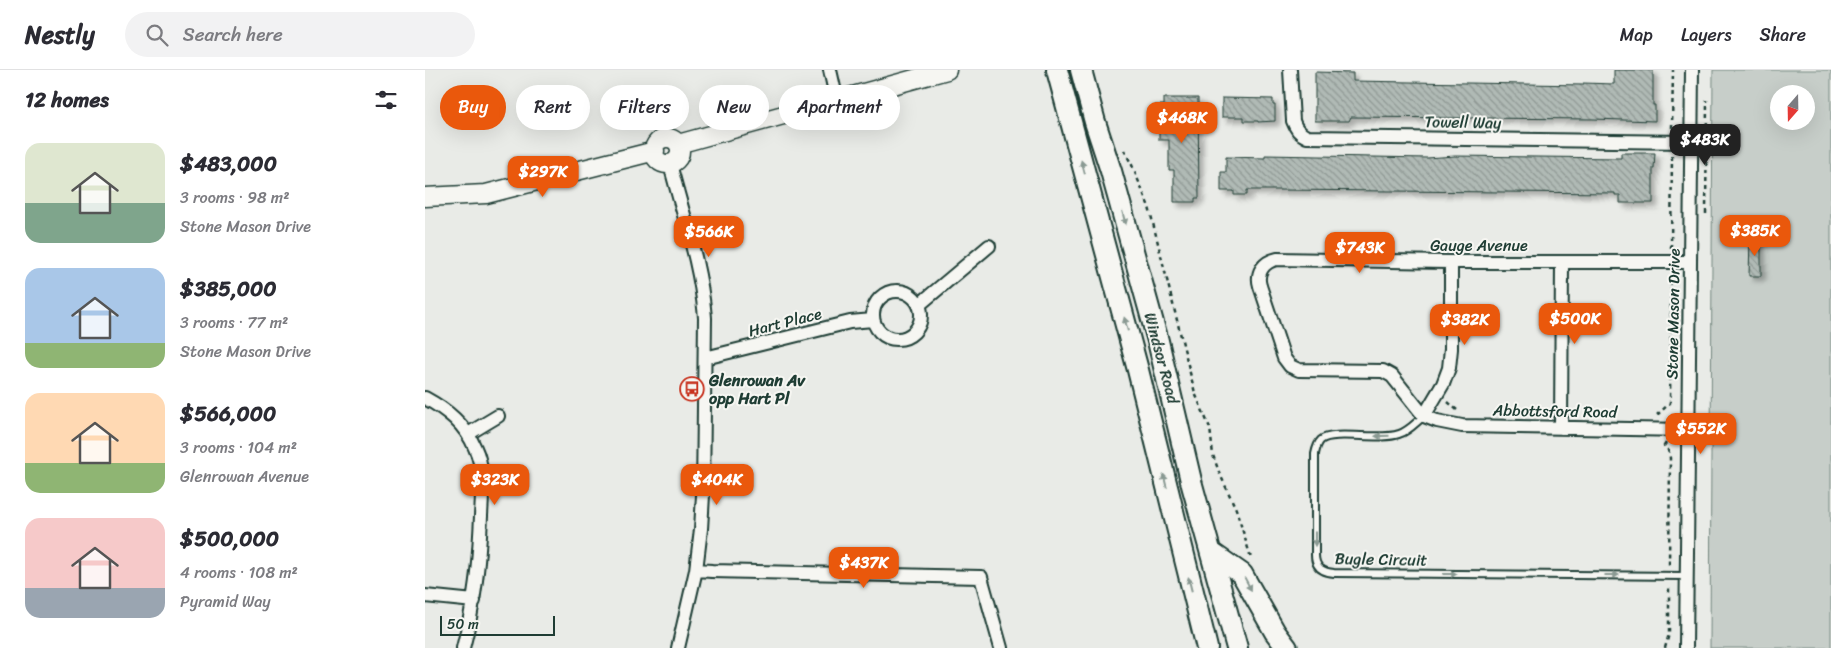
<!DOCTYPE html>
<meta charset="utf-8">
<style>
:root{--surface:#fff;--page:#f2f2f3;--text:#2b2b33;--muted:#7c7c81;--line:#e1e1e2;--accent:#ea580c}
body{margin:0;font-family:Sriracha,sans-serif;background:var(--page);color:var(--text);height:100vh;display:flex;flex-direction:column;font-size:19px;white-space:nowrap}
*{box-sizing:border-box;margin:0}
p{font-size:16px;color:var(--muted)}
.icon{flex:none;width:28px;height:28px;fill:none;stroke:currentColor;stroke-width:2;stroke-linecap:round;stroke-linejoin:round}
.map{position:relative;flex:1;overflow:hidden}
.panel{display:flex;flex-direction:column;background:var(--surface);width:425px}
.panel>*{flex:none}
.guide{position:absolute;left:15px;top:15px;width:475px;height:45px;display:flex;gap:10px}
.needle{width:32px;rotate:200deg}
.buttons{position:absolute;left:1345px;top:15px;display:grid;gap:10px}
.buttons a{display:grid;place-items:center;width:45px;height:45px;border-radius:50%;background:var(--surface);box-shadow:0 5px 20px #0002;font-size:25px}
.scale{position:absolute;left:15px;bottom:12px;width:115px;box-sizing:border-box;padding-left:5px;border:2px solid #1f3d34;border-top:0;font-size:14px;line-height:18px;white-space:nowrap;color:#1f3d34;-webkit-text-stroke:4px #f6f6f2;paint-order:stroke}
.price{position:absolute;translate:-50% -42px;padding:0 11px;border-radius:10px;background:var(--accent);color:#fff;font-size:16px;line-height:32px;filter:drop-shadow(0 1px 2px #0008)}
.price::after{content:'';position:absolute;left:50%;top:30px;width:15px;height:11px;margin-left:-8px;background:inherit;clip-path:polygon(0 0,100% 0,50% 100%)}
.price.active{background:#222;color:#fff}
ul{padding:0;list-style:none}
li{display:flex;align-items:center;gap:15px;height:125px;padding:0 25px}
li span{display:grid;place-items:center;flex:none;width:140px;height:100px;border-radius:15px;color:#555}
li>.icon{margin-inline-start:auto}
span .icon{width:60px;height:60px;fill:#fffc;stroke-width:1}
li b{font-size:21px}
h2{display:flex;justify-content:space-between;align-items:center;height:60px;padding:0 25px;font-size:21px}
.chip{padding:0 18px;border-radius:22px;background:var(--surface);box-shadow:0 5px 20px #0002;font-size:18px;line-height:45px}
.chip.active{background:var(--accent);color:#fff}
header{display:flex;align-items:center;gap:30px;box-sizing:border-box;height:70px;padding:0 25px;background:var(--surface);border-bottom:1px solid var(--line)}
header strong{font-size:24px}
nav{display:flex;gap:28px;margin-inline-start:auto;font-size:18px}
.search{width:350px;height:45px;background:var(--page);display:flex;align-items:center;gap:12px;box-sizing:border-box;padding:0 18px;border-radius:28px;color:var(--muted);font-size:19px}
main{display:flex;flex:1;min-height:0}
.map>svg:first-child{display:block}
</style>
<header>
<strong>Nestly</strong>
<div class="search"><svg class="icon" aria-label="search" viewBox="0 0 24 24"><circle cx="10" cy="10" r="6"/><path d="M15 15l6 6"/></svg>Search here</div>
<nav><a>Map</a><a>Layers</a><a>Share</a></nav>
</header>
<main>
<section class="panel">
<h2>12 homes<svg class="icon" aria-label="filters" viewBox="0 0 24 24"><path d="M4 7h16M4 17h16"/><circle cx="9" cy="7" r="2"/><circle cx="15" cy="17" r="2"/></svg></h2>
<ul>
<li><span style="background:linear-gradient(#dfe7d0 60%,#7fa58c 0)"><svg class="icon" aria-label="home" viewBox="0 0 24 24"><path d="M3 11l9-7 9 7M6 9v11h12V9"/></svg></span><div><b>$483,000</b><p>3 rooms · 98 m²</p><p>Stone Mason Drive</p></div></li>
<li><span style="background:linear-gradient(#a9c7e8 75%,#8fb573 0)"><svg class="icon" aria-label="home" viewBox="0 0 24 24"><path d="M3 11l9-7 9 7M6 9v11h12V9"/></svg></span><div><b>$385,000</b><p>3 rooms · 77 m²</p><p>Stone Mason Drive</p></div></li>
<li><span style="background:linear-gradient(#ffd9b3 70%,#8fb573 0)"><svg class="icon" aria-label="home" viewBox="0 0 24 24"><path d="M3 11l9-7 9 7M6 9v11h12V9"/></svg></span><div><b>$566,000</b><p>3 rooms · 104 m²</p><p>Glenrowan Avenue</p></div></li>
<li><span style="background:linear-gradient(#f6c9c9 70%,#9aa5b1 0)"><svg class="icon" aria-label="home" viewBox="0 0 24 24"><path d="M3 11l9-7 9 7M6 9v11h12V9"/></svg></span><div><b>$500,000</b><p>4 rooms · 108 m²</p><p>Pyramid Way</p></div></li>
</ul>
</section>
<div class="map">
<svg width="1406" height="578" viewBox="0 0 1406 578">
<defs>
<pattern id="building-back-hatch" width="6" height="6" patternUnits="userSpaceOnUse" patternTransform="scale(1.25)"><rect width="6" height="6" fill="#b0bab5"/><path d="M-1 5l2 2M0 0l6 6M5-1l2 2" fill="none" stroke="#8f9894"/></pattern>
<filter id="shadow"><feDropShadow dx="4.5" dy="4.5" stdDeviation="2.5" flood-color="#0004"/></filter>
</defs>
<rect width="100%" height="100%" fill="#e9ebe7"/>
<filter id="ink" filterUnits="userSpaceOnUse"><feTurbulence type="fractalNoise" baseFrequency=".02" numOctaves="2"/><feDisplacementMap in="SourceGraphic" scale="10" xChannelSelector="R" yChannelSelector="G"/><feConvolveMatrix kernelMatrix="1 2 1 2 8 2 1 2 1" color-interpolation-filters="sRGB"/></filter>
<g filter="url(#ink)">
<!-- green -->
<path fill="#c7cec9" stroke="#73867e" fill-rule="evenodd" d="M1288,0H1406V578H1285ZM1354,24H1381V51H1354Z"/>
<!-- building -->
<path fill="url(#building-back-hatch)" stroke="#1f3d34" filter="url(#shadow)" d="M1189,0H1228V35H1230V51L1168,49L926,47L924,51H890V2L928,3V11L1158,15V13L1189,14Z
M739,28H773L774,128H770V132H749V100H744V70H734V48H730V35H739Z
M797,28L848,29V35H850V51L833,52V51H819V47H797Z
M1196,83H1230L1229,98H1228V133H1195V125H1190V123L852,120H822V125H809V121H796V102H801V87L840,88V85L1002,88L1030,86L1196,88Z
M1325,168H1336V206H1324Z"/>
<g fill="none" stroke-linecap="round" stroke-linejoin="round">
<!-- lane casing -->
<g stroke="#1f3d34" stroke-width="10">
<path id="lane" d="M999,346C991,352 984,361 974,364C955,371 908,360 896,370C892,374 891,379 890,384V485C890,497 897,502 909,503L1261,506"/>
</g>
<!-- street casing -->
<g stroke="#1f3d34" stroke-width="16">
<path id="street" d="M405,0L412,31
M865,0L868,51C871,59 874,63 882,67L1267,72
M245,94C258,145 276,195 280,248L278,425L276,459L271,500L253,578
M448 245a24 24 0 1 1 48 0a24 24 0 1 1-48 0Z
M494,235L564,176
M280,288L425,252L448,250
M0,328C22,340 40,354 50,378C60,399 57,424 56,446C54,493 50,532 38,578
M999,346L1018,314L1024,298L1026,279V192
M1136,358L1137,192
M1262,360L1037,356L1012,351L999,346L967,306L958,301L874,300L865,296L859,288L835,216C831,203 838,192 852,189L1026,192H1265
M43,364L73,346
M271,500L287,501L556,507L576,578
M0,526L49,531
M1261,578L1267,0"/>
</g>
<!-- secondary casing -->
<g stroke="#1f3d34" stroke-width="21">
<path id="secondary" d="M229 81a13 13 0 1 1 26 0a13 13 0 1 1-26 0Z
M253,74L522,0
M0,127L61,124L230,81"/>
</g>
<!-- primary casing -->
<g stroke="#1f3d34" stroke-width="24">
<path id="primary" d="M632,0L713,300L782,578
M656,0L670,52L686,101L733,271L767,415L812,578
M787,483L817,504L850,562L862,578"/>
</g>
<!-- path -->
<path stroke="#1f3d34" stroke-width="2.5" stroke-dasharray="4 4" stroke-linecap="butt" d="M1247,58L1248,0
M228,64L244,59
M699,80L707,95L724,137L770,323L785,358L788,385L794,402L811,439L826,488
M1281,144L1282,30
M1246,178L1247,84
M1023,332L1032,340
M1232,345L1245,333L1246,206
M1241,373L1239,376L1243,380L1245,388L1244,497
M1240,578L1244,564V515"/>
<!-- lane -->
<use href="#lane" stroke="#f6f6f2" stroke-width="6"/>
<!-- street -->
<use href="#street" stroke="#f6f6f2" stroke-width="12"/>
<!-- secondary -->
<use href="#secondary" stroke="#f6f6f2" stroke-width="18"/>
<!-- primary -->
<use href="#primary" stroke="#f6f6f2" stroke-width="20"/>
</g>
<!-- one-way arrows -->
<defs><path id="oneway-solid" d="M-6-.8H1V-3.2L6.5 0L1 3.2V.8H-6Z" transform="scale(1.25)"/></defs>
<g fill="#8a9a93">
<use href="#oneway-solid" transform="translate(658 97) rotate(-105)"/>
<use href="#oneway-solid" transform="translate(699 148) rotate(75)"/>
<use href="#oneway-solid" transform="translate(701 254) rotate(-105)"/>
<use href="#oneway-solid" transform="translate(957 366) rotate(179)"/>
<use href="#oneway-solid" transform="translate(740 411) rotate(-104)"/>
<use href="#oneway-solid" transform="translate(890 469) rotate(90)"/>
<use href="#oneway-solid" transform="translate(1025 504)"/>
<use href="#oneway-solid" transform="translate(1187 505)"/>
<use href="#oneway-solid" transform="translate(765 514) rotate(-104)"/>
<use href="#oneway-solid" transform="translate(823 514) rotate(62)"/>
</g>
</g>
<!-- icons -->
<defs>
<g id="bus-ring" transform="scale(1.25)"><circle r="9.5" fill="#f6f6f2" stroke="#c8321e" stroke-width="1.5"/><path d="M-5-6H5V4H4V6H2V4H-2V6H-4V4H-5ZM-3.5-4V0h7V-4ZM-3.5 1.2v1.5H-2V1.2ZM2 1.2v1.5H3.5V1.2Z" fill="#c8321e"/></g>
</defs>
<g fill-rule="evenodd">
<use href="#bus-ring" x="267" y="319"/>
</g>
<g text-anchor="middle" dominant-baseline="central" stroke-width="4" stroke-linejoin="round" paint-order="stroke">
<!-- street labels -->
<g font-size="16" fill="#1f3d34" stroke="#f6f6f2">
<text transform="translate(1038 52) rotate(1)">Towell Way</text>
<text x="1054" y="175">Gauge Avenue</text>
<text transform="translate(1248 244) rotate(-89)">Stone Mason Drive</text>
<text transform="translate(360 252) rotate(-14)">Hart Place</text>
<text transform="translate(737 288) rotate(75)">Windsor Road</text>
<text transform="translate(1130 341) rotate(1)">Abbottsford Road</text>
<text transform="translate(956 489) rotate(1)">Bugle Circuit</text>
</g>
<!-- poi labels -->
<g font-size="16" font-weight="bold" fill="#1f3d34" stroke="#f6f6f2" text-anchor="start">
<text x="284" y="310">Glenrowan Av<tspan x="284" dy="18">opp Hart Pl</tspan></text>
</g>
</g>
</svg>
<div class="buttons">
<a><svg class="needle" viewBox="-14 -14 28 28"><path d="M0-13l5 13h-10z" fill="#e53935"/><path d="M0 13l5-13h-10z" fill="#7c7c81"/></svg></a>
</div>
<div class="scale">50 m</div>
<b class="price" style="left:757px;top:74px">$468K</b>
<b class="price active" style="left:1280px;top:96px">$483K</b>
<b class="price" style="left:118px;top:128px">$297K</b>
<b class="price" style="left:1330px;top:187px">$385K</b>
<b class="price" style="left:284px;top:188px">$566K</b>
<b class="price" style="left:935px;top:204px">$743K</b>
<b class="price" style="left:1150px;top:275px">$500K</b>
<b class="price" style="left:1040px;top:276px">$382K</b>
<b class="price" style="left:1276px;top:385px">$552K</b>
<b class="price" style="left:70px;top:436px">$323K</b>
<b class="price" style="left:292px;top:436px">$404K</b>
<b class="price" style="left:439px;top:519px">$437K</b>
<div class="guide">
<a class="chip active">Buy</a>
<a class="chip">Rent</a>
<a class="chip">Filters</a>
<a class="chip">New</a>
<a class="chip">Apartment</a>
</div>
</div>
</main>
